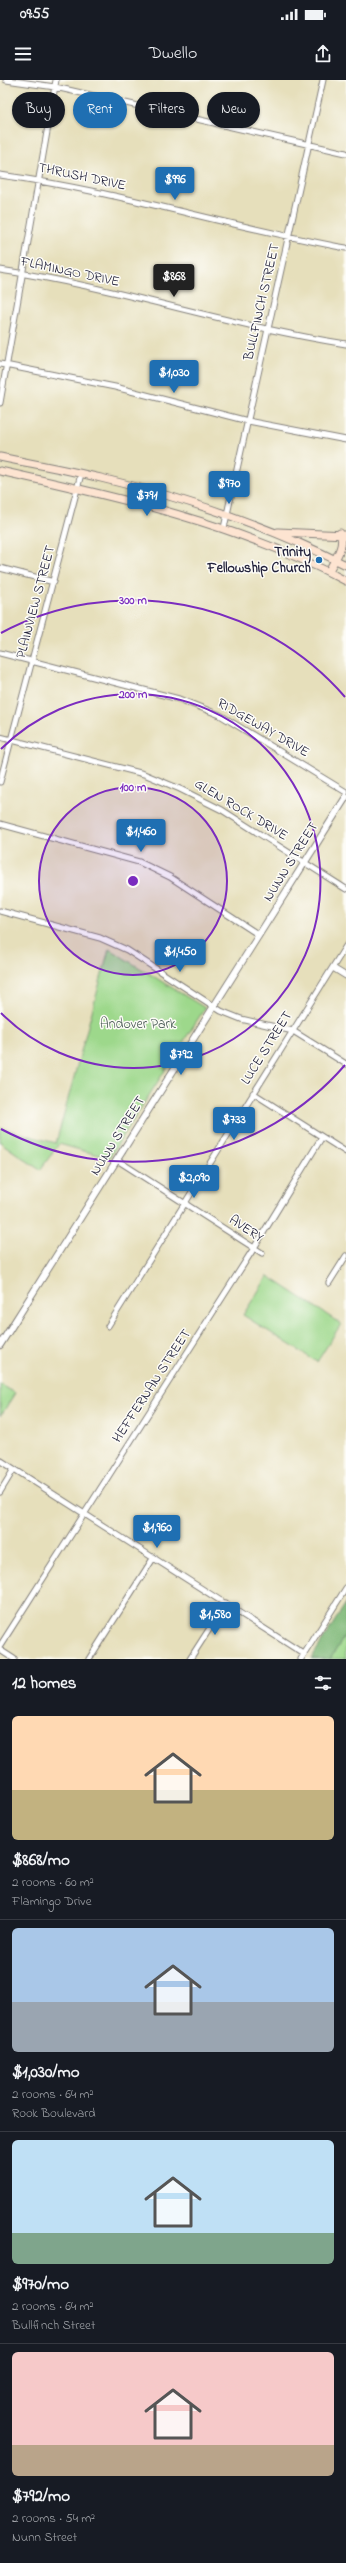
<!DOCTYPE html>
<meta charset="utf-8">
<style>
:root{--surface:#171b24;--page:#242831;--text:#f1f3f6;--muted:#9ea1a6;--line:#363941;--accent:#1f6fb2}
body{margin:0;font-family:"Indie Flower",sans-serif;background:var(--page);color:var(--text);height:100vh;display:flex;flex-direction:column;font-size:15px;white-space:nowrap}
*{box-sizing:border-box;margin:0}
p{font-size:13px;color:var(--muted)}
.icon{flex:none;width:22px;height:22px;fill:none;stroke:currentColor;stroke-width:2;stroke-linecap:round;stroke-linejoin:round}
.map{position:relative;height:1579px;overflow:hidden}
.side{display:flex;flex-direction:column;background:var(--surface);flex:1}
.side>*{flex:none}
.guide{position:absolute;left:12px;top:12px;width:322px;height:36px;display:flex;gap:8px}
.price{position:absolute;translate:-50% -34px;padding:0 9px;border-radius:4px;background:var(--accent);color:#fff;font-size:13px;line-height:26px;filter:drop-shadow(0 1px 2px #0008)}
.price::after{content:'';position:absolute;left:50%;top:24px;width:12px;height:9px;margin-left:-6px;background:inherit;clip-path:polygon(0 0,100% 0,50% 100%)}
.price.current{background:#222;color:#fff}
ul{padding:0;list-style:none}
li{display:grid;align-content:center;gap:8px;height:212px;padding:0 12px}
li+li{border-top:1px solid var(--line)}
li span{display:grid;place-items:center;height:124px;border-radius:6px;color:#555}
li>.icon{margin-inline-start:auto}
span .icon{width:72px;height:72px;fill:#fffc;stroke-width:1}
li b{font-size:17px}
h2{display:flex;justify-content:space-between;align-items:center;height:48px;padding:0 12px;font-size:17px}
.chip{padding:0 14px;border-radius:18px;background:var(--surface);box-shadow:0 1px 3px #0004;font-size:14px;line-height:36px}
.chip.current{background:var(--accent);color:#fff}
.status{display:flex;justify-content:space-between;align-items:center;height:28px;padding:0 20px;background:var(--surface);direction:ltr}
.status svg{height:11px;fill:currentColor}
header{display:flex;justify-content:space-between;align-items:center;height:52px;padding:0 12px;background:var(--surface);font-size:18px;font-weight:600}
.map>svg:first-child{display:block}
</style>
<div class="status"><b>09:55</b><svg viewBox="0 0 49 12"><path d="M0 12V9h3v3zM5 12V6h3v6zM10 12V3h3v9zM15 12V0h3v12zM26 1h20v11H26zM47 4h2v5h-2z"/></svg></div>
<header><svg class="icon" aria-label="menu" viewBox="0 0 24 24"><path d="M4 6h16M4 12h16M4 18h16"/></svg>Dwello<svg class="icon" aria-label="share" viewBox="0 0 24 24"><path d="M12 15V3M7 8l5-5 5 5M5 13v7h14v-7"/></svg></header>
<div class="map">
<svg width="346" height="1579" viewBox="0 0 346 1579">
<rect width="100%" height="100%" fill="#fdfcf7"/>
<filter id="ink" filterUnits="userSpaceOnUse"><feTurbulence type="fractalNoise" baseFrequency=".025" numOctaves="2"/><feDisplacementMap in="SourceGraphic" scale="8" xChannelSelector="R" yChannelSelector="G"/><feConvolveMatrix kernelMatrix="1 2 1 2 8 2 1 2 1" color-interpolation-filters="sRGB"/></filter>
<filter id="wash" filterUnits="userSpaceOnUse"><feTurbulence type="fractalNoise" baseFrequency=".012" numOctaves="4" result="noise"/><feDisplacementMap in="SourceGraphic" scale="16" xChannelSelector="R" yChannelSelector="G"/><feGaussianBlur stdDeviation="0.9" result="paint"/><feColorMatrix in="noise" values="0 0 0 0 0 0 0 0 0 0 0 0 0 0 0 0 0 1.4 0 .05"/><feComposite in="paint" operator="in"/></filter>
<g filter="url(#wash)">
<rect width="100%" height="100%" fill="#e6dfbb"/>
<!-- green -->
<path fill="#9dd88b" stroke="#607d63" d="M109,869L205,928L109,1078L59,1064L40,1090L0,1062V1048L56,1063Z
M268,1196L341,1244L317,1282L243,1235Z
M0,1304L15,1313L0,1337Z
M346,1554V1579H330Z"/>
<!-- forest -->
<path fill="#7eb877" stroke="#506d59" d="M346,1523V1554L330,1579H311Z"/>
</g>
<g filter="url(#ink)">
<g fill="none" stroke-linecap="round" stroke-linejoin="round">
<!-- minor casing -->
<g stroke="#84807b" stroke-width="7">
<path id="minor" d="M6,0L55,7L346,73
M0,95C117,111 230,147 346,168
M0,190C117,207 229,246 346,264
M0,284L115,307L248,341L346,360
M0,323L56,0
M224,448L323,0
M0,488L54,502
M0,573L179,619L220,635L346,712
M0,657L144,694L180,709L222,730L346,809
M0,702L81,394
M0,744L139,782L170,797L259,855
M0,831L100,858L127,870L221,931L241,939L293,951L346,984
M333,888L346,896
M253,1013L346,1072
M117,1080L262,1173
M329,1203L346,1176
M108,1246L346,866
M0,1380L304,1574
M0,1412L14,1389
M0,1566L254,1168L322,1057
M0,1570L14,1579
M89,1579L154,1477
M190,1579L226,1523
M301,1579L346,1508"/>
</g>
<!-- tertiary casing -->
<g stroke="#84807b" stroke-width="8">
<path id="tertiary" d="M0,1265L346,717"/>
</g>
<!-- secondary casing -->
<g stroke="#84807b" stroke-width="9">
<path id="secondary" d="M0,377C34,384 68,390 101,398C185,418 269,446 346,485
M0,391C118,417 239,444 346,501
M278,452L346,455
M329,491C334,480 346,466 340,453"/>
</g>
<!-- minor -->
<use href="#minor" stroke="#fff" stroke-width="5"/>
<!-- tertiary -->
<use href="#tertiary" stroke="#fff" stroke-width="6"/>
<!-- secondary -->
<use href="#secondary" stroke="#fde4d1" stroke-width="7"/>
</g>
</g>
<!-- distance rings -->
<circle cx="133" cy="801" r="94" fill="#7b2cbf" fill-opacity=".12"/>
<g fill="none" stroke="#7b2cbf" stroke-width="2">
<circle cx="133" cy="801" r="94"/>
<path d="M1 669A187 187 0 1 1 1 933"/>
<path d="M345 985A281 281 0 0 1 1 1049M1 553A281 281 0 0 1 345 617"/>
</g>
<!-- markers -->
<circle fill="#1f6fb2" stroke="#fdfcf7" stroke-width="1.5" cx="319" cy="480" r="4"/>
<g text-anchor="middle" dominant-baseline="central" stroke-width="3" stroke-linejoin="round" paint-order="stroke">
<!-- street labels -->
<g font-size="14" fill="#22223b" stroke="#fdfcf7">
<text transform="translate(82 97) rotate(12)">THRUSH DRIVE</text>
<text transform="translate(70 192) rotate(12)">FLAMINGO DRIVE</text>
<text transform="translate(262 222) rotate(-77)">BULLFINCH STREET</text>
<text transform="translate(36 522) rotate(-75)">PLAINVIEW STREET</text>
<text transform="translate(263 648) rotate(30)">RIDGEWAY DRIVE</text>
<text transform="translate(241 730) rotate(31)">GLEN ROCK DRIVE</text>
<text transform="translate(291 782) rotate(-58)">NUNN STREET</text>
<text transform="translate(267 968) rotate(-58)">LUCE STREET</text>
<text transform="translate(118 1056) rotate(-58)">NUNN STREET</text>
<text transform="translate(246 1149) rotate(33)">AVERY</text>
<text transform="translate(152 1306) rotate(-57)">HEFFERNAN STREET</text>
</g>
<!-- poi labels -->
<g font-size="14" font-weight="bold" fill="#22223b" stroke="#fdfcf7" text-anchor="end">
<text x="311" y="472">Trinity<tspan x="311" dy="16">Fellowship Church</tspan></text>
</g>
<!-- park labels -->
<g font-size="14" fill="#475953" stroke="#fdfcf7">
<text x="138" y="944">Andover Park</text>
</g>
</g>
<circle cx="133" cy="801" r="6" fill="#7b2cbf" stroke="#fdfcf7" stroke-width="2"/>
<g font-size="12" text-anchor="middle" font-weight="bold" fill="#7b2cbf" stroke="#fdfcf7" stroke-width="3" stroke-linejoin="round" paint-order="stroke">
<text x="133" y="524">300 m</text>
<text x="133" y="618">200 m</text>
<text x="133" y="711">100 m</text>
</g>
</svg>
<b class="price" style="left:175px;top:121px">$996</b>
<b class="price current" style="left:174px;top:218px">$868</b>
<b class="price" style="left:174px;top:314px">$1,030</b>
<b class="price" style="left:229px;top:425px">$970</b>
<b class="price" style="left:147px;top:437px">$791</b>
<b class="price" style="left:141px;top:773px">$1,460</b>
<b class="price" style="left:180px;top:893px">$1,450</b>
<b class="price" style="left:181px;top:996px">$792</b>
<b class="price" style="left:234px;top:1061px">$733</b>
<b class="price" style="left:194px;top:1119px">$2,090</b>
<b class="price" style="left:157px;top:1469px">$1,960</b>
<b class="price" style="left:215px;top:1556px">$1,580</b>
<div class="guide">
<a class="chip">Buy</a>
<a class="chip current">Rent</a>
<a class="chip">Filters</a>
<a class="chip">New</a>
</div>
</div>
<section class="side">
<h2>12 homes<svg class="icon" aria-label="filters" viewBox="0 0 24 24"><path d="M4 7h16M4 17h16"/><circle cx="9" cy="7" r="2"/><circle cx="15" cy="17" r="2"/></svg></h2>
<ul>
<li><span style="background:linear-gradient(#ffd9b3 60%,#c2b280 0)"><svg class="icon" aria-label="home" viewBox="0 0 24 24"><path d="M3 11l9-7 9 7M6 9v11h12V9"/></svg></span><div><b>$868/mo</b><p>2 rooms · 60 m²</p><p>Flamingo Drive</p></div></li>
<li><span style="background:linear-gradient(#a9c7e8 60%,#9aa5b1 0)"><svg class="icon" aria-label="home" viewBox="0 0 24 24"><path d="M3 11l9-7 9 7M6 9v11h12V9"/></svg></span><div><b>$1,030/mo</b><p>2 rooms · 64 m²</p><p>Rook Boulevard</p></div></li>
<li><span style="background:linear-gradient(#bfe0f5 75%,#7fa58c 0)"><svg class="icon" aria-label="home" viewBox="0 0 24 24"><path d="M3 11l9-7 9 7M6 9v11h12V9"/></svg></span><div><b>$970/mo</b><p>2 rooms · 64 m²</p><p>Bullfinch Street</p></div></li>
<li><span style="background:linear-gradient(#f6c9c9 75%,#b9a48a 0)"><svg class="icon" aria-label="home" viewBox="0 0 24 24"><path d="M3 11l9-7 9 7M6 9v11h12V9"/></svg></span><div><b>$792/mo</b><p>2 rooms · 54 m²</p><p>Nunn Street</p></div></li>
</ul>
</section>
